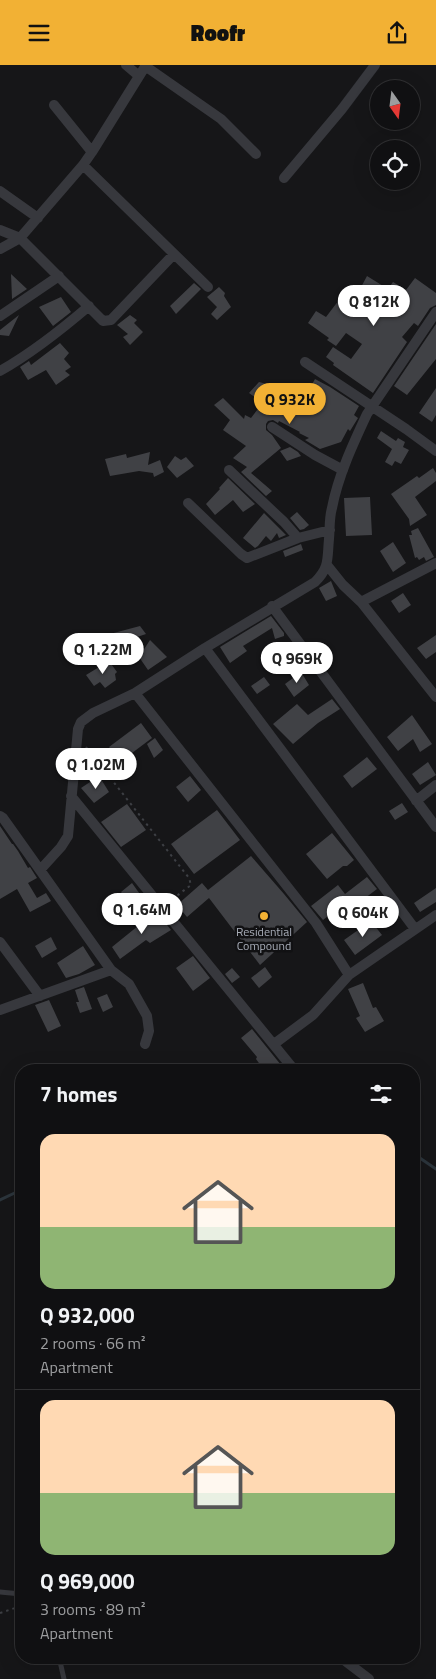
<!DOCTYPE html>
<meta charset="utf-8">
<style>
:root{--surface:#101012;--page:#1e1e20;--text:#f1f3f6;--muted:#9c9d9f;--line:#303032;--accent:#f2b134}
body{margin:0;font-family:"Titillium Web",sans-serif;background:var(--page);color:var(--text);height:100vh;display:flex;flex-direction:column;font-size:19px;white-space:nowrap}
*{box-sizing:border-box;margin:0}
p{font-size:16px;color:var(--muted)}
.icon{flex:none;width:28px;height:28px;fill:none;stroke:currentColor;stroke-width:2;stroke-linecap:round;stroke-linejoin:round}
.map{position:relative;flex:1;overflow:hidden}
.sheet{position:absolute;left:15px;top:999px;width:405px;height:600px;display:flex;flex-direction:column;background:var(--surface);border-radius:20px;box-shadow:0 5px 20px #0002,0 0 0 1px var(--line)}
.sheet>*{flex:none}
.needle{width:32px;rotate:166deg}
.controls{position:absolute;left:370px;top:15px;display:grid;gap:10px}
.controls a{display:grid;place-items:center;width:50px;height:50px;border-radius:50%;background:var(--surface);box-shadow:0 5px 20px #0002,0 0 0 1px var(--line);font-size:25px}
.price{position:absolute;translate:-50% -42px;padding:0 11px;border-radius:18px;background:#fff;color:#222;font-size:16px;line-height:32px;filter:drop-shadow(0 1px 2px #0008)}
.price::after{content:'';position:absolute;left:50%;top:30px;width:15px;height:11px;margin-left:-8px;background:inherit;clip-path:polygon(0 0,100% 0,50% 100%)}
.price.selected{background:var(--accent);color:#111}
ul{padding:0;list-style:none}
li{display:grid;align-content:center;gap:10px;height:265px;padding:0 25px}
li+li{border-top:1px solid var(--line)}
li span{display:grid;place-items:center;height:155px;border-radius:15px;color:#555}
li>.icon{margin-inline-start:auto}
span .icon{width:90px;height:90px;fill:#fffc;stroke-width:1}
li b{font-size:21px}
h2{display:flex;justify-content:space-between;align-items:center;height:60px;padding:0 25px;font-size:21px}
header{display:flex;justify-content:space-between;align-items:center;height:65px;padding:0 25px;background:var(--accent);color:#111;font-size:22px;font-weight:800}
.map>svg:first-child{display:block}
</style>
<header><svg class="icon" aria-label="menu" viewBox="0 0 24 24"><path d="M4 6h16M4 12h16M4 18h16"/></svg>Roofr<svg class="icon" aria-label="share" viewBox="0 0 24 24"><path d="M12 15V3M7 8l5-5 5 5M5 13v7h14v-7"/></svg></header>
<div class="map">
<svg width="436" height="1614" viewBox="0 0 436 1614">
<rect width="100%" height="100%" fill="#161618"/>
<g fill="none" stroke-linecap="round" stroke-linejoin="round">
<!-- stream -->
<path stroke="#2c353c" stroke-width="3" d="M414,1089L436,1104
M0,1135L21,1125"/>
</g>
<!-- building -->
<path fill="#404145" d="M11,209L27,224L12,234Z
M367,211L388,224L393,217L406,225L415,213L436,228V240L430,243L418,261L414,258L402,272L407,277L373,328L333,300L334,298L326,292L333,282L351,294L362,279L346,268L336,281L327,275L329,273L308,258L316,246L326,252L342,231L352,239Z
M194,218L201,224L176,249L170,241Z
M219,222L225,228L224,231L231,242L217,255L211,249L217,242L207,232Z
M61,232L71,247L53,261L39,242Z
M19,250L9,271L0,270V265Z
M130,250L137,255L134,258L143,267L130,280L123,272L128,269L117,260Z
M436,259V294L407,330L394,321Z
M60,278L69,288L64,294L71,302L65,306L70,310L56,320L46,305L28,315L20,302L29,296L31,300Z
M315,314L330,322L359,341L354,350L358,353L350,366L348,364L341,377L320,384L305,375L309,373L299,368L300,367L279,356L278,358L273,355L268,356L266,359V365L272,370L281,383L251,408L272,426L266,431L241,407L247,402L233,393L246,381L223,365L230,355L214,340L223,333L244,354L245,350L251,353L267,332L299,343Z
M259,317L274,321L259,335L249,328Z
M436,323V350L432,357L419,348Z
M381,366L396,376L398,373L405,377L403,382L409,385L401,399L395,396L392,401L385,397L392,384L377,373Z
M290,382L298,387L301,391L287,396L280,386Z
M150,387L148,400L160,395L164,407L154,412L153,408L139,406L110,411L105,394L126,389L127,393Z
M175,391L181,395L186,392L194,401L177,413L167,402Z
M433,403L436,408V416L415,432L427,450L410,461L409,454L391,429L417,411L419,413Z
M228,413L255,439L243,447L233,435L215,450L206,439L220,424L219,423Z
M370,432L372,470L346,471L344,433Z
M297,447L309,460L304,464L300,465L290,453Z
M264,448L286,470L279,473L277,468L271,476L266,471L258,481L255,483L243,473Z
M418,463L434,492L426,496L424,492L419,495L417,492L415,493L409,470H412L411,466Z
M393,477L406,498L393,507L380,486Z
M301,479L303,485L285,492L283,486Z
M331,516L337,531L326,536L319,523Z
M403,528L411,540L399,548L391,536Z
M271,551L284,568V571L275,574L272,563L243,581L247,586L230,598L220,582Z
M140,561L146,569L110,581V569Z
M436,570V587L426,594L417,583Z
M150,575L167,592L148,605L139,592Z
M109,596L117,607L115,609L116,615L105,623L100,617L94,621L86,610Z
M301,607L309,620L294,632L285,619Z
M264,612L270,620L257,629L251,621Z
M332,634L340,644L318,658L293,679L273,659L297,639L308,650Z
M412,650L432,679L420,687L413,674L398,686L387,672Z
M141,658L152,673L120,697L109,682Z
M155,673L163,685L154,693L147,679Z
M367,692L377,704L352,723L343,711Z
M428,697L436,710L420,720L412,709Z
M99,711L109,727L94,738L81,723Z
M190,711L201,725L188,737L176,722Z
M402,738L408,747L395,755L389,746Z
M127,739L146,765L121,782L101,757Z
M217,745L240,775L194,809L171,779Z
M0,761L12,779H13L18,786L28,803L30,802L37,813L28,818L37,833L46,828L51,836L30,847L17,824L0,834Z
M332,768L354,795L347,801H343L327,814L306,789Z
M251,791L284,829L307,857L260,900L209,833L187,852L177,840L202,818L208,825Z
M367,812L377,824L348,846L343,839L323,855L311,841L338,820L345,829Z
M132,818L142,832L125,855L116,848L127,835L121,827Z
M436,823V837L420,847L414,838Z
M154,848L158,852L160,851L171,865L150,878L146,875L120,894L112,882Z
M371,856L382,870L355,890L344,875Z
M51,872L57,884L42,893L35,881Z
M83,881L95,900L79,909L66,913L57,898Z
M193,891L210,913L193,926L176,903Z
M265,902L272,912L259,923L251,913Z
M232,903L240,912L232,918L225,909Z
M363,918L373,943L376,942L384,956L365,967L356,953L360,951L348,924Z
M84,922L92,944L80,948L76,937H79L75,925Z
M107,929L113,942L103,947L97,933Z
M49,935L61,961L48,967L35,940Z
M252,964L285,1005H264L256,994L257,992L241,973Z"/>
<g fill="none" stroke-linecap="round" stroke-linejoin="round">
<!-- path -->
<path stroke="#3d3f44" stroke-width="2" stroke-dasharray="2.5 4" stroke-linecap="butt" d="M86,682L189,813L191,820L170,836
M0,1548L21,1541"/>
<!-- service -->
<path stroke="#37383d" stroke-width="5" d="M0,1527L21,1529
M59,1592L64,1614"/>
<!-- minor -->
<path stroke="#37383d" stroke-width="10" d="M126,0L139,11
M145,1L221,54L256,89
M54,40L92,87
M83,100L208,222
M284,113L342,44L375,0
M0,126L38,153
M0,165L20,173L103,256L111,255L174,189
M0,184L20,173L83,100L92,87L146,0
M0,251L59,211
M305,297L406,364L436,386
M0,306C32,288 61,265 89,241
M272,362L315,390L343,405
M229,405L284,457L298,473L330,465
M188,438L241,489L247,493L298,473
M327,500L343,520L361,537L436,632
M361,537L436,498
M272,541L436,762
M205,583L415,864
M135,628L316,858L349,910
M71,731L291,1001
M416,736L436,720
M0,751L3,753L111,905L129,919L147,951L149,966L145,979
M41,804L61,782L68,771L78,664L81,657L93,648L135,628L205,583L315,517C330,502 327,494 329,474C330,464 329,453 332,443C338,411 353,379 367,349L436,247
M0,877L40,931
M0,945L111,905
M274,979L313,950L349,910L436,850
M340,1592L369,1614"/>
</g>
<!-- markers -->
<circle fill="#f2b134" stroke="#111113" stroke-width="2" cx="264" cy="851" r="5"/>
<g text-anchor="middle" dominant-baseline="central" stroke-width="5" stroke-linejoin="round" paint-order="stroke">
<!-- poi labels -->
<g font-size="12" fill="#a8adb8" stroke="#111113">
<text x="264" y="866">Residential<tspan x="264" dy="14">Compound</tspan></text>
</g>
</g>
</svg>
<div class="controls">
<a><svg class="needle" viewBox="-14 -14 28 28"><path d="M0-13l5 13h-10z" fill="#e53935"/><path d="M0 13l5-13h-10z" fill="#9c9d9f"/></svg></a>
<a><svg class="icon" aria-label="locate" viewBox="0 0 24 24"><circle cx="12" cy="12" r="6"/><path d="M12 2v4M12 18v4M2 12h4M18 12h4"/></svg></a>
</div>
<b class="price" style="left:374px;top:262px">Q 812K</b>
<b class="price selected" style="left:290px;top:360px">Q 932K</b>
<b class="price" style="left:103px;top:610px">Q 1.22M</b>
<b class="price" style="left:297px;top:619px">Q 969K</b>
<b class="price" style="left:96px;top:725px">Q 1.02M</b>
<b class="price" style="left:142px;top:870px">Q 1.64M</b>
<b class="price" style="left:363px;top:873px">Q 604K</b>
<section class="sheet">
<h2>7 homes<svg class="icon" aria-label="filters" viewBox="0 0 24 24"><path d="M4 7h16M4 17h16"/><circle cx="9" cy="7" r="2"/><circle cx="15" cy="17" r="2"/></svg></h2>
<ul>
<li><span style="background:linear-gradient(#ffd9b3 60%,#8fb573 0)"><svg class="icon" aria-label="home" viewBox="0 0 24 24"><path d="M3 11l9-7 9 7M6 9v11h12V9"/></svg></span><div><b>Q 932,000</b><p>2 rooms · 66 m²</p><p>Apartment</p></div></li>
<li><span style="background:linear-gradient(#ffd9b3 60%,#8fb573 0)"><svg class="icon" aria-label="home" viewBox="0 0 24 24"><path d="M3 11l9-7 9 7M6 9v11h12V9"/></svg></span><div><b>Q 969,000</b><p>3 rooms · 89 m²</p><p>Apartment</p></div></li>
</ul>
</section>
</div>
